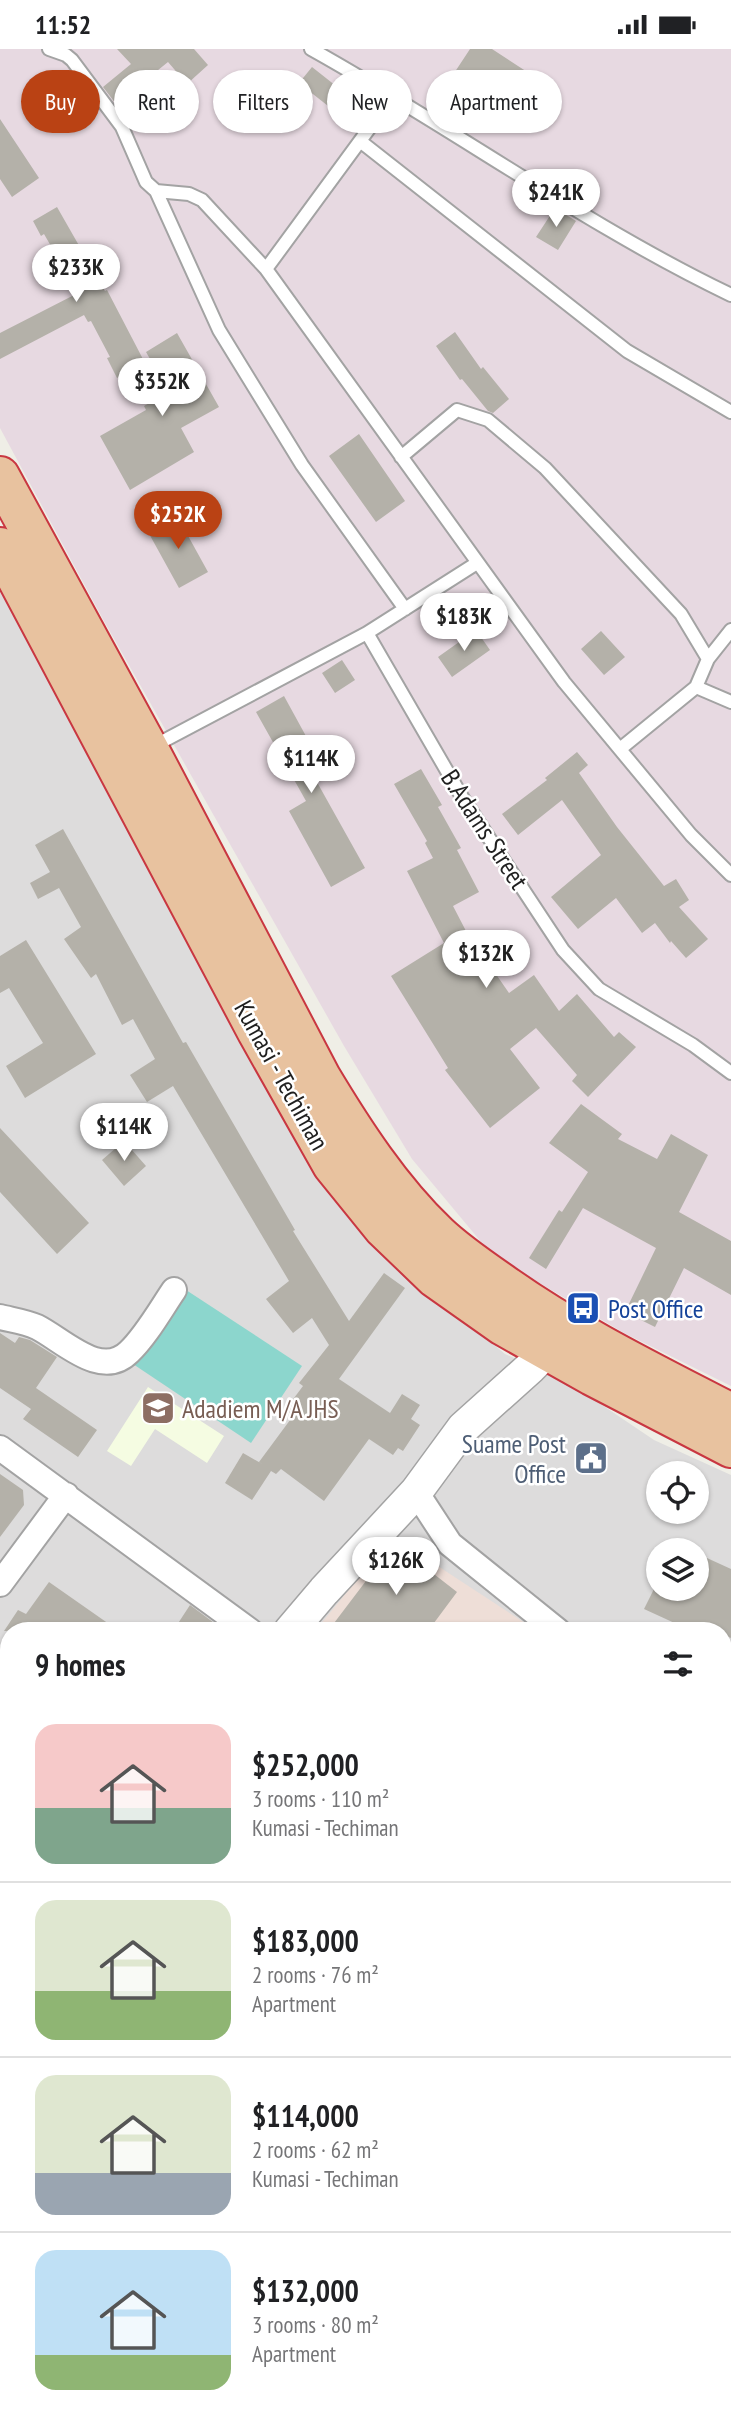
<!DOCTYPE html>
<meta charset="utf-8">
<style>
:root{--surface:#fff;--page:#f2f2f2;--text:#202124;--muted:#757577;--line:#e0e0e0;--accent:#ba4214}
body{margin:0;font-family:"PT Sans Narrow",sans-serif;background:var(--page);color:var(--text);height:100vh;display:flex;flex-direction:column;font-size:26px;white-space:nowrap}
*{box-sizing:border-box;margin:0}
p{font-size:23px;color:var(--muted)}
.icon{flex:none;width:38px;height:38px;fill:none;stroke:currentColor;stroke-width:2;stroke-linecap:round;stroke-linejoin:round}
.map{position:relative;flex:1;overflow:hidden}
.sheet{position:absolute;left:0px;top:1573px;width:732px;height:800px;display:flex;flex-direction:column;background:var(--surface);border-radius:28px 28px 0 0;box-shadow:0 2px 5px #0004}
.sheet>*{flex:none}
.hud{position:absolute;left:21px;top:21px;width:690px;height:63px;display:flex;gap:14px}
.buttons{position:absolute;left:646px;top:1412px;display:grid;gap:14px}
.buttons a{display:grid;place-items:center;width:63px;height:63px;border-radius:50%;background:var(--surface);box-shadow:0 2px 5px #0004;font-size:35px}
.price{position:absolute;translate:-50% -60px;padding:0 16px;border-radius:24px;background:#fff;color:#222;font-size:23px;line-height:46px;filter:drop-shadow(0 2px 4px #0008)}
.price::after{content:'';position:absolute;left:50%;top:42px;width:21px;height:16px;margin-left:-10px;background:inherit;clip-path:polygon(0 0,100% 0,50% 100%)}
.price.active{background:var(--accent);color:#fff}
ul{padding:0;list-style:none}
li{display:flex;align-items:center;gap:21px;height:175px;padding:0 35px}
li+li{border-top:2px solid var(--line)}
li span{display:grid;place-items:center;flex:none;width:196px;height:140px;border-radius:21px;color:#555}
li>.icon{margin-inline-start:auto}
span .icon{width:84px;height:84px;fill:#fffc;stroke-width:1}
li b{font-size:30px}
h2{display:flex;justify-content:space-between;align-items:center;height:84px;padding:0 35px;font-size:30px}
.chip{padding:0 24px;border-radius:32px;background:var(--surface);box-shadow:0 2px 5px #0004;font-size:24px;line-height:63px}
.chip.active{background:var(--accent);color:#fff}
.status{display:flex;justify-content:space-between;align-items:center;height:49px;padding:0 35px;background:var(--surface);direction:ltr}
.status svg{height:19px;fill:currentColor}
.map>svg:first-child{display:block}
</style>
<div class="status"><b>11:52</b><svg viewBox="0 0 49 12"><path d="M0 12V9h3v3zM5 12V6h3v6zM10 12V3h3v9zM15 12V0h3v12zM26 1h20v11H26zM47 4h2v5h-2z"/></svg></div>
<div class="map">
<svg width="731" height="2372" viewBox="0 0 731 2372">
<rect width="100%" height="100%" fill="#efeee6"/>
<!-- residential -->
<path fill="#dddcdc" fill-rule="evenodd" d="M0,529L424,1237L505,1305L568,1333L654,1391L731,1426V2372H0ZM658,1424H696V1463H658ZM658,1502H696V1540H658ZM9,1582H723V2364H9Z"/>
<!-- commercial -->
<path fill="#eeded7" d="M393,1487L450,1525L537,1582H315Z"/>
<!-- industrial -->
<path fill="#e7d9e1" d="M0,0H731V1337L624,1284L492,1206L412,1110L344,997L104,572L0,379Z"/>
<!-- education -->
<path fill="#f5fce2" d="M148,1338L224,1387L207,1414L155,1380L131,1417L107,1402Z"/>
<!-- grass -->
<path fill="#bde4b2" d="M731,2171V2372H606L611,2364H723V2184Z"/>
<!-- pitch -->
<path fill="#8cd6cd" d="M183,1239L302,1317L251,1394L133,1315Z"/>
<g fill="none" stroke-linecap="round" stroke-linejoin="round">
<!-- stream -->
<path stroke="#abc2d8" stroke-width="7" d="M723,2362L731,2356
M709,2372L720,2364"/>
</g>
<!-- building -->
<path fill="#b4b1a9" d="M117,0H194L208,16L187,35L168,13L116,55L103,38L131,15Z
M470,0H492L538,30L503,84L441,44Z
M312,18L355,52L342,68L299,34Z
M0,70L39,129L12,148L0,130Z
M57,158L105,242L107,241L145,314L117,329L107,309L110,308L91,272L88,273L84,266L0,310V284L78,244L44,185L41,187L33,172Z
M555,159L576,172L558,201L536,188Z
M455,283L481,320L483,318L509,350L493,364L488,362L462,330L460,331L436,297Z
M177,284L219,358L181,379L194,403L130,441L100,387L146,361L144,357L169,343L146,303Z
M359,385L405,452L376,473L329,407Z
M176,465L208,523L179,539L147,481Z
M476,581L490,601L452,628L438,608Z
M601,582L625,608L604,626L581,600Z
M342,611L355,631L335,644L322,624Z
M284,647L324,720L313,726L365,819L331,838L289,762L306,752L256,663Z
M577,703L588,716L579,724L617,778L664,837L676,830L689,851L679,858L708,890L686,909L671,892L670,894L655,874L642,884L616,849L578,880L551,848L601,806L562,751L518,786L502,765L547,731L545,729Z
M421,720L442,756L438,758L461,799L457,801L479,843L453,857L466,882L509,944L534,926L559,962L577,945L614,988L619,983L636,998L588,1048L572,1032L577,1026L536,979L510,1000L540,1039L490,1079L445,1021L448,1019L391,927L444,894L407,822L433,809L425,794L427,792L394,735Z
M63,780L183,994L186,993L295,1181L293,1182L349,1272L384,1224L405,1239L339,1330L390,1364L402,1345L420,1356L411,1370L420,1376L403,1402L398,1399L393,1406L369,1390L324,1452L281,1420L276,1425L271,1422L252,1451L225,1434L243,1404L264,1416L259,1413L293,1367L285,1361L303,1337L299,1334L329,1296L312,1269L293,1284L266,1250L289,1232L173,1037L147,1053L130,1026L155,1010L133,970L122,976L96,925L91,929L64,890L81,878L59,839L38,850L30,834L50,823L35,796Z
M26,891L96,1005L25,1049L6,1017L43,994L9,939L0,944V907Z
M581,1055L622,1085L618,1090L657,1110L671,1085L708,1106L679,1163L731,1192V1246L684,1219L655,1278L625,1263L656,1199L583,1159L546,1220L529,1209L559,1161L562,1163L588,1123L549,1094Z
M0,1079L89,1174L57,1205L0,1143Z
M124,1092L146,1117L124,1137L102,1111Z
M0,1284L15,1294L19,1288L30,1291L57,1308L36,1339L97,1381L78,1408L23,1370L31,1360L0,1339Z
M0,1425L23,1441L24,1456L0,1488Z
M394,1494L457,1543L428,1582H328L372,1524L369,1522Z
M696,1504L731,1520V1589L723,1585V1582H715L697,1575L692,1582L644,1560L654,1540H696Z
M49,1533L119,1582H4L18,1561L26,1565Z
M190,1556L225,1582H173Z"/>
<g fill="none" stroke-linecap="round" stroke-linejoin="round">
<!-- service casing -->
<g stroke="#a3a3a3" stroke-width="16">
<path id="service" d="M49,0L66,6L72,11L122,78L146,133L156,142L189,145L202,151L266,220L564,633L691,786L731,826
M311,0C453,79 585,176 731,246
M360,92L627,302L731,363
M156,142L219,281L302,416L405,560
M266,220L393,47
M401,408L457,361L488,371L545,419L681,565L708,610
M367,584L462,748L563,901L599,940L693,996L731,1024
M696,638L708,610L731,581
M152,698L367,584L477,514
M620,700L696,638L731,653"/>
</g>
<!-- minor casing -->
<g stroke="#a3a3a3" stroke-width="28">
<path id="minor" d="M0,1268C12,1271 26,1273 37,1278C63,1291 101,1331 129,1303C146,1287 161,1260 174,1241
M0,1399L250,1582
M416,1443L450,1495L558,1582
M0,1535L66,1446
M723,1664L731,1667
M723,1977L731,1969
M0,2301L9,2290
M198,2372L204,2364
M471,2372L476,2364"/>
</g>
<!-- tertiary casing -->
<g stroke="#a3a3a3" stroke-width="35">
<path id="tertiary" d="M290,1582L324,1542L416,1443L463,1379L531,1318L547,1302L561,1283
M0,1951L9,1940"/>
</g>
<!-- trunk casing -->
<g stroke="#c93741" stroke-width="42">
<path id="trunk" d="M0,427L149,700L321,1028C354,1083 391,1140 438,1185C458,1204 482,1220 505,1236C576,1286 654,1324 731,1364
M0,498L257,983L332,1116L383,1179L435,1229L503,1277L592,1327L731,1399"/>
</g>
<!-- path -->
<path stroke="#eca57a" stroke-width="4.5" stroke-dasharray="3.5 3.5" stroke-linecap="butt" d="M0,2097L9,2104
M358,2364L368,2372"/>
<!-- service -->
<use href="#service" stroke="#fff" stroke-width="12"/>
<!-- minor -->
<use href="#minor" stroke="#fff" stroke-width="24"/>
<!-- tertiary -->
<use href="#tertiary" stroke="#fff" stroke-width="32"/>
<!-- trunk -->
<use href="#trunk" stroke="#e8c29f" stroke-width="38"/>
</g>
<!-- icons -->
<defs>
<g id="bus-square" transform="scale(1.75)"><rect x="-9" y="-9" width="18" height="18" rx="4" fill="#1a4fb4" stroke="#fff"/><path d="M-5-6H5V4H4V6H2V4H-2V6H-4V4H-5ZM-3.5-4V0h7V-4ZM-3.5 1.2v1.5H-2V1.2ZM2 1.2v1.5H3.5V1.2Z" fill="#fff"/></g>
<g id="school-square" transform="scale(1.75)"><rect x="-9" y="-9" width="18" height="18" rx="4" fill="#8d6e63" stroke="#fff"/><path d="M0-5L7-2L0 1L-7-2ZM-4 1L0 2.5L4 1V4Q0 6-4 4Z" fill="#fff"/></g>
<g id="civic-square" transform="scale(1.75)"><rect x="-9" y="-9" width="18" height="18" rx="4" fill="#5c6f8a" stroke="#fff"/><path d="M-.6-6.5H3V-4.5H.6V-3L4-1V1h2V6H-6V1h2V-1L-.6-3ZM-1.2 2.5V6h2.4V2.5Z" fill="#fff"/></g>
</defs>
<g fill-rule="evenodd">
<use href="#bus-square" x="583" y="1259"/>
<use href="#school-square" x="158" y="1359"/>
<use href="#civic-square" x="591" y="1409"/>
</g>
<g text-anchor="middle" dominant-baseline="central" stroke-width="5" stroke-linejoin="round" paint-order="stroke">
<!-- street labels -->
<g font-size="26" fill="#1f1f1f" stroke="#fff">
<text transform="translate(485 780) rotate(57)">B.Adams Street</text>
<text transform="translate(282 1026) rotate(61)">Kumasi - Techiman</text>
</g>
<!-- transit labels -->
<g font-size="26" fill="#164399" stroke="#fff" text-anchor="start">
<text x="608" y="1259">Post Office</text>
</g>
<!-- education labels -->
<g font-size="26" fill="#785e54" stroke="#fff" text-anchor="start">
<text x="182" y="1359">Adadiem M/A JHS</text>
</g>
<!-- service labels -->
<g font-size="26" fill="#4e5e75" stroke="#fff" text-anchor="end">
<text x="566" y="1394">Suame Post<tspan x="566" dy="30">Office</tspan></text>
</g>
</g>
</svg>
<div class="buttons">
<a><svg class="icon" aria-label="locate" viewBox="0 0 24 24"><circle cx="12" cy="12" r="6"/><path d="M12 2v4M12 18v4M2 12h4M18 12h4"/></svg></a>
<a><svg class="icon" aria-label="layers" viewBox="0 0 24 24"><path d="M12 4l9 5-9 5-9-5zM3 14l9 5 9-5"/></svg></a>
</div>
<b class="price" style="left:556px;top:180px">$241K</b>
<b class="price" style="left:76px;top:255px">$233K</b>
<b class="price" style="left:162px;top:369px">$352K</b>
<b class="price active" style="left:178px;top:502px">$252K</b>
<b class="price" style="left:464px;top:604px">$183K</b>
<b class="price" style="left:311px;top:746px">$114K</b>
<b class="price" style="left:486px;top:941px">$132K</b>
<b class="price" style="left:124px;top:1114px">$114K</b>
<b class="price" style="left:396px;top:1548px">$126K</b>
<div class="hud">
<a class="chip active">Buy</a>
<a class="chip">Rent</a>
<a class="chip">Filters</a>
<a class="chip">New</a>
<a class="chip">Apartment</a>
</div>
<section class="sheet">
<h2>9 homes<svg class="icon" aria-label="filters" viewBox="0 0 24 24"><path d="M4 7h16M4 17h16"/><circle cx="9" cy="7" r="2"/><circle cx="15" cy="17" r="2"/></svg></h2>
<ul>
<li><span style="background:linear-gradient(#f6c9c9 60%,#7fa58c 0)"><svg class="icon" aria-label="home" viewBox="0 0 24 24"><path d="M3 11l9-7 9 7M6 9v11h12V9"/></svg></span><div><b>$252,000</b><p>3 rooms · 110 m²</p><p>Kumasi - Techiman</p></div></li>
<li><span style="background:linear-gradient(#dfe7d0 65%,#8fb573 0)"><svg class="icon" aria-label="home" viewBox="0 0 24 24"><path d="M3 11l9-7 9 7M6 9v11h12V9"/></svg></span><div><b>$183,000</b><p>2 rooms · 76 m²</p><p>Apartment</p></div></li>
<li><span style="background:linear-gradient(#dfe7d0 70%,#9aa5b1 0)"><svg class="icon" aria-label="home" viewBox="0 0 24 24"><path d="M3 11l9-7 9 7M6 9v11h12V9"/></svg></span><div><b>$114,000</b><p>2 rooms · 62 m²</p><p>Kumasi - Techiman</p></div></li>
<li><span style="background:linear-gradient(#bfe0f5 75%,#8fb573 0)"><svg class="icon" aria-label="home" viewBox="0 0 24 24"><path d="M3 11l9-7 9 7M6 9v11h12V9"/></svg></span><div><b>$132,000</b><p>3 rooms · 80 m²</p><p>Apartment</p></div></li>
</ul>
</section>
</div>
